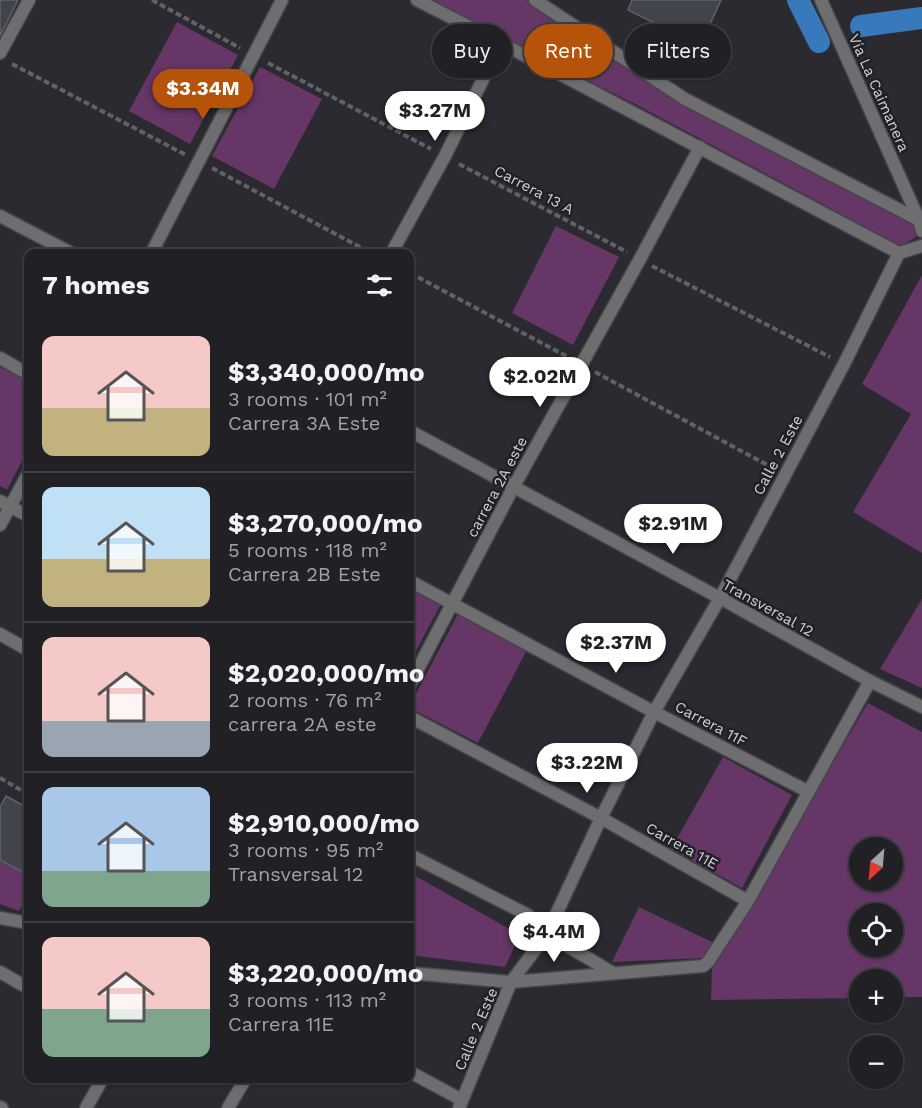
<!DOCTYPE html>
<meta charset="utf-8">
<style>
:root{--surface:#202025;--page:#28282d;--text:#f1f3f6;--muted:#a2a3a7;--line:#3d3e42;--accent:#b45309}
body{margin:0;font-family:"Work Sans",sans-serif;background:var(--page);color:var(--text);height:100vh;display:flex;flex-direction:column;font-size:22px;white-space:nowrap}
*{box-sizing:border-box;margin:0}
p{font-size:20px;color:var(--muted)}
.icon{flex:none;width:33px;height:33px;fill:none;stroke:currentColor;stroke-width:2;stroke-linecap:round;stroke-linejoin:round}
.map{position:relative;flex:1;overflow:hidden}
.sheet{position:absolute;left:24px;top:249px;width:390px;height:834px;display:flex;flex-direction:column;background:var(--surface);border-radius:12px;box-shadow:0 2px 4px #0004,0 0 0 2px var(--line)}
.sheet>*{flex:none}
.top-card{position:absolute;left:432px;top:24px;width:399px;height:54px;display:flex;gap:12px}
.needle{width:39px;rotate:206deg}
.fabs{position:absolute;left:849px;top:837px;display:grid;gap:12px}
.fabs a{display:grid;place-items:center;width:54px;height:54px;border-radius:50%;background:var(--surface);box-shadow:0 2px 4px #0004,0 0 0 2px var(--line);font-size:30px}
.price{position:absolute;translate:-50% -51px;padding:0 14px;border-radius:21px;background:#fff;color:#222;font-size:20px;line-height:39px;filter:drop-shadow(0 2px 3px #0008)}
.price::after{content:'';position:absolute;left:50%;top:36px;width:18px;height:14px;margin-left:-9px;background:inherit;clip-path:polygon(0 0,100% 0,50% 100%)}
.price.current{background:var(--accent);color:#fff}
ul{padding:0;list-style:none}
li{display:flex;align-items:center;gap:18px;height:150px;padding:0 18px}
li+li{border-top:2px solid var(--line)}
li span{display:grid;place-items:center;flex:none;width:168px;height:120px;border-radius:12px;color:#555}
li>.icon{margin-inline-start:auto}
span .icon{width:72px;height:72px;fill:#fffc;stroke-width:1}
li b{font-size:26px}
h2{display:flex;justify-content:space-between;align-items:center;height:72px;padding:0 18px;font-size:26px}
.pill{padding:0 21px;border-radius:27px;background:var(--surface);box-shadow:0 2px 4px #0004,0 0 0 2px var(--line);font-size:21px;line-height:54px}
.pill.current{background:var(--accent);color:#fff}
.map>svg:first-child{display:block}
</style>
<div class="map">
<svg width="922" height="1108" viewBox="0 0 922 1108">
<rect width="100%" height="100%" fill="#2b2a31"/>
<!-- green -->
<path fill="#663666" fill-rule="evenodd" d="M424,0H526L555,21L684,102L916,223L919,235L901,246L637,105Z
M177,22L238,55L190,144L129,111Z
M260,67L322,99L274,189L212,156Z
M556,226L619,257L573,345L512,313Z
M922,275V553L853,512L911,414L862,384Z
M0,367L28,381V449L7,490L0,486Z
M410,585L442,602L410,662Z
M922,599V688L880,669Z
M459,612L528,648L478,743L410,708V705Z
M868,703L922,732V997H893L892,980H860L859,998L711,1000L712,967ZM860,848H892V880H860ZM860,914H892V946H860Z
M723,757L792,795L742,888L671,849Z
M0,860L28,875V895L19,911L0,904Z
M410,873L520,935L505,967L410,955Z
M639,907L714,943L704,958L612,962Z"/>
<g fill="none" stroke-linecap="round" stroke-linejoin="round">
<!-- canal -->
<path stroke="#3879bb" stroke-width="22" d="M798,0L819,42
M861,26L922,18"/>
</g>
<!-- building -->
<path fill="#41444b" stroke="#5f6269" stroke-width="1.5" d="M0,0H18L0,36Z
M632,0H721L700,46L628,10Z
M6,796L28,808V875L0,860V807Z"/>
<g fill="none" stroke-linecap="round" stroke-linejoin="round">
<!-- minor casing -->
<g stroke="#46454b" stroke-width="15">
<path id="minor" d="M417,0L501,43L899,253
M535,0L685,99L919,220
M821,0L919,220L922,231
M0,53L29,0
M0,216L73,254
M151,254L282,0
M391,254L445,156L501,43
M0,358L28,374
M410,431L720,598L870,681L922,707
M0,501L28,516
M0,525L28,474
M410,581L654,712L809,792
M0,634L28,650
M410,684L514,486L640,259L700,147
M410,717L601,818L748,901
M410,855L528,915L547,934L613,973
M0,918L28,923
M0,972L28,988
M410,973L511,982L703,966L708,962L748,901L870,681
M410,1072L462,1100
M0,1107L2,1108
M86,1108L103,1078
M228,1108L246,1078
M459,1108L511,982L547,934L601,818L654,712L720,598L844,364L899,253L922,246"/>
</g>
<!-- path -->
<path stroke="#626167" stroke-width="4" stroke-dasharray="6 3" stroke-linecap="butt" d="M152,0L240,48
M268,63L431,149
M12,64L186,155
M459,164L627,252
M212,168L373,254
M652,266L830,357
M410,273L568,357
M595,372L771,467
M0,778L28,794"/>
<!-- minor -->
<use href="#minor" stroke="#6e6d70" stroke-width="12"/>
</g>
<g text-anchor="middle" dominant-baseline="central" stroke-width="5" stroke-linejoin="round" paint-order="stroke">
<!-- street labels -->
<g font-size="15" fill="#d1d1d5" stroke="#212027">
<text transform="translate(879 93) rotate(66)">Vía La Caimanera</text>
<text transform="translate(534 190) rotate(28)">Carrera 13 A</text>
<text transform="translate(778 455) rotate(-62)">Calle 2 Este</text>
<text transform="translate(497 487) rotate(-62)">carrera 2A este</text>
<text transform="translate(768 608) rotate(29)">Transversal 12</text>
<text transform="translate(711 724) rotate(28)">Carrera 11F</text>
<text transform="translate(682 846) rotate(29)">Carrera 11E</text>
<text transform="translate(476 1029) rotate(-67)">Calle 2 Este</text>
</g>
</g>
</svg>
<div class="fabs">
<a><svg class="needle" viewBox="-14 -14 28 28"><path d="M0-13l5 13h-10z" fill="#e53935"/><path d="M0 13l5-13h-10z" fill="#a2a3a7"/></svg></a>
<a><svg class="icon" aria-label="locate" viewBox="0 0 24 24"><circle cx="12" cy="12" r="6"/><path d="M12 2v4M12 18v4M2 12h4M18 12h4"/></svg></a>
<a>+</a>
<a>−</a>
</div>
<b class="price current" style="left:203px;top:120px">$3.34M</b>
<b class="price" style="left:435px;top:142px">$3.27M</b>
<b class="price" style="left:540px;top:408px">$2.02M</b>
<b class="price" style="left:673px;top:555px">$2.91M</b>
<b class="price" style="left:616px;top:674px">$2.37M</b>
<b class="price" style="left:587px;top:794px">$3.22M</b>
<b class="price" style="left:554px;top:963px">$4.4M</b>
<div class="top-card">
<a class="pill">Buy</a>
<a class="pill current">Rent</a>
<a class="pill">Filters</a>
</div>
<section class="sheet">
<h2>7 homes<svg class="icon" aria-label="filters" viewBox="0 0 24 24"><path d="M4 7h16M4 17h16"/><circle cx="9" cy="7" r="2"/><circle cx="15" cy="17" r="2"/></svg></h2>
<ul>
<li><span style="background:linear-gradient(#f6c9c9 60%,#c2b280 0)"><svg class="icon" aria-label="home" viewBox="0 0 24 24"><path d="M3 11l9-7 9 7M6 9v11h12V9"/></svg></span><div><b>$3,340,000/mo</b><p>3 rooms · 101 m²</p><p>Carrera 3A Este</p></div></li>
<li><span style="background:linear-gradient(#bfe0f5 60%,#c2b280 0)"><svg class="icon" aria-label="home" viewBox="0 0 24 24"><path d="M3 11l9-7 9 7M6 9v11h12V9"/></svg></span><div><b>$3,270,000/mo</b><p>5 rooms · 118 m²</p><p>Carrera 2B Este</p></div></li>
<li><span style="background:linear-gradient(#f6c9c9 70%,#9aa5b1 0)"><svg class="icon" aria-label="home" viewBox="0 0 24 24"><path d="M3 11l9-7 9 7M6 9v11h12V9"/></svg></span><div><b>$2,020,000/mo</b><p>2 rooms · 76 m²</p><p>carrera 2A este</p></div></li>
<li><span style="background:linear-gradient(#a9c7e8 70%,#7fa58c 0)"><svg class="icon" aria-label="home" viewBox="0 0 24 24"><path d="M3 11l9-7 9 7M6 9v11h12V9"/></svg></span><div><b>$2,910,000/mo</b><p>3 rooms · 95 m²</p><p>Transversal 12</p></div></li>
<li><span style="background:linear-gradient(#f6c9c9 60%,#7fa58c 0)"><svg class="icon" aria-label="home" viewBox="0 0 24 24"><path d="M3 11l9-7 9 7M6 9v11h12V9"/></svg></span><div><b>$3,220,000/mo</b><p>3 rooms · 113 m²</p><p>Carrera 11E</p></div></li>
</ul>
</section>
</div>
